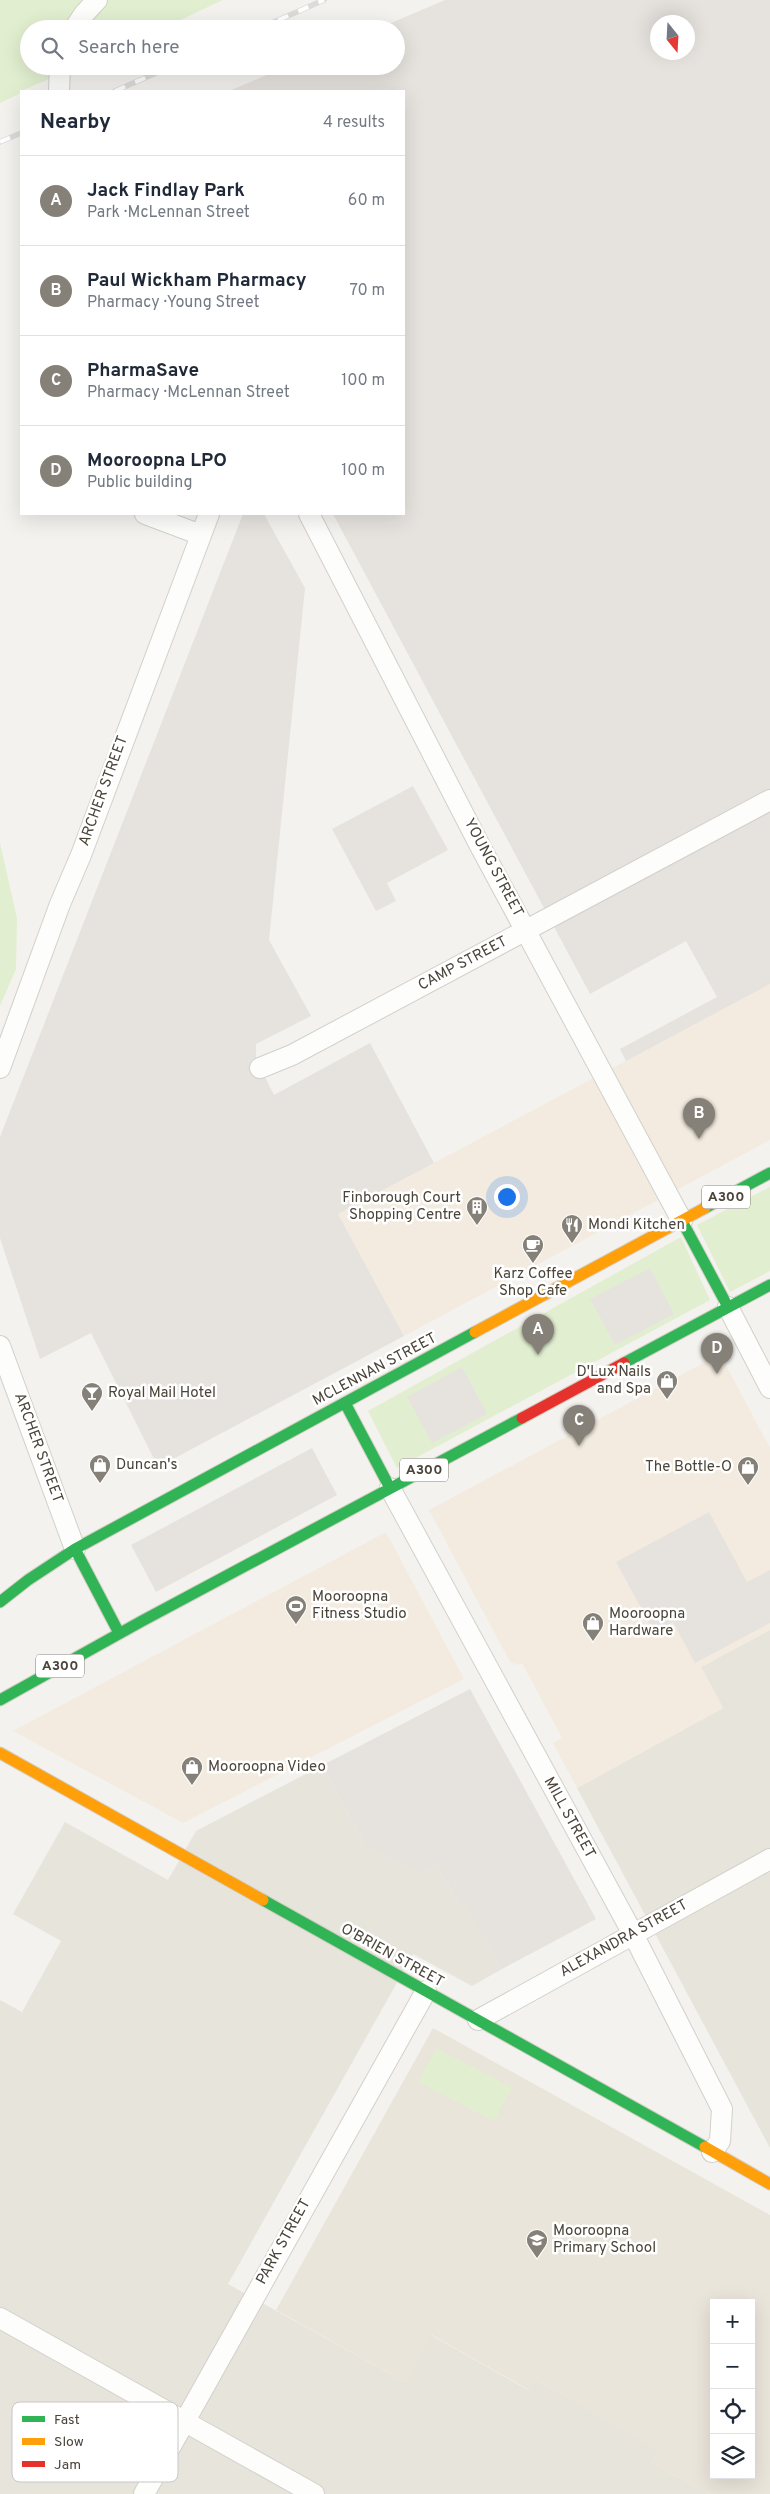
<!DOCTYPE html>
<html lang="en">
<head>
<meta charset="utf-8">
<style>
	:root { --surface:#fff; --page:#f6f6f7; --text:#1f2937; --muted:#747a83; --line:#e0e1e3; --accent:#868178 }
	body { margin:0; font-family:Overpass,sans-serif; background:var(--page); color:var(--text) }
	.controls { position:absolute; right:15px; bottom:15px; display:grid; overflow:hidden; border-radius:0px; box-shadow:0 5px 20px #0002 }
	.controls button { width:45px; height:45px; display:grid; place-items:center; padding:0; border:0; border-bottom:1px solid var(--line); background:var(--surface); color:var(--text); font:25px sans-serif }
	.compass { position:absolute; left:650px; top:15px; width:45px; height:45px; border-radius:50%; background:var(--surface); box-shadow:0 5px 20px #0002; rotate:162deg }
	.you { position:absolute; left:506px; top:1196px; width:18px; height:18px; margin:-12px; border:4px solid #fff; border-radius:50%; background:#1a73e8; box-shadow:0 0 0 8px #1a73e833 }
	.badge { display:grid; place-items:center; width:32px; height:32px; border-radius:50%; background:var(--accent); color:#fff; font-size:16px; font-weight:700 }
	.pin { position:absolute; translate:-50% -41px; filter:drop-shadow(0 1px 2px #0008) }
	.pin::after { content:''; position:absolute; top:26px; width:18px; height:15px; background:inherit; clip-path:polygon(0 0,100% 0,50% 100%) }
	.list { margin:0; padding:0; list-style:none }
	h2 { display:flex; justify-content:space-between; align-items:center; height:65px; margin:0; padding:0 20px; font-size:21px }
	h2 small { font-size:16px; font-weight:400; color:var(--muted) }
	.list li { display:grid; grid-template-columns:32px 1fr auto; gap:15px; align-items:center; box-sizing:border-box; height:90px; padding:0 20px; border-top:1px solid var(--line) }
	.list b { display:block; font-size:19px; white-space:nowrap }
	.list p { margin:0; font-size:16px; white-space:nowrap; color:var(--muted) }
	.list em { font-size:16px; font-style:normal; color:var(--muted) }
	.icon { flex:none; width:28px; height:28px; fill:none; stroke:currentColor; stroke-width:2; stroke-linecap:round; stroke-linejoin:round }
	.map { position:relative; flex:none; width:770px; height:2494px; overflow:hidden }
	.search { position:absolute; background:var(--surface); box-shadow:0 5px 20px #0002; left:20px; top:20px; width:385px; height:55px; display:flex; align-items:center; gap:12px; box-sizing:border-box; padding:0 18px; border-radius:28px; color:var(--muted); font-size:19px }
	.panel { position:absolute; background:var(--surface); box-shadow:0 5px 20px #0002; left:20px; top:90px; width:385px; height:425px; border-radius:0px }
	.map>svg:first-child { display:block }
	.residential { fill:#e7e4dc }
	.commercial { fill:#f3ebdf }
	.industrial { fill:#e6e2de; fill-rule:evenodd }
	.education { fill:#eae5da; fill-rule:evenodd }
	.green { fill:#e1eecf }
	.parking { fill:#e6e3df }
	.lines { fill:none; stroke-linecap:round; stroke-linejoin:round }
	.street-casing { stroke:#d2d0cb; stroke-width:22 }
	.fast-casing { stroke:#d3cfc5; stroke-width:13 }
	.slow-casing { stroke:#d3cfc5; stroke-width:13 }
	.jam-casing { stroke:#d3cfc5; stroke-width:13 }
	.street { stroke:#fdfdfc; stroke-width:20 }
	.fast { stroke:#30b455; stroke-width:11 }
	.slow { stroke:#ff9f0a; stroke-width:11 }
	.jam { stroke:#e5322d; stroke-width:11 }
	.rail-casing { stroke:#dbdbda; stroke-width:5.5 }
	.rail { stroke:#fff; stroke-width:4; stroke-dasharray:11; stroke-linecap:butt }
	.labels { text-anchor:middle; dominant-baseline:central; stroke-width:5; stroke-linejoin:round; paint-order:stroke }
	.shield { fill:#fff; stroke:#817c74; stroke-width:1 }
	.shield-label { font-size:14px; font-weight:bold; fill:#4b4439 }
	.street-label { font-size:15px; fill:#4b4439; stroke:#fff }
	.poi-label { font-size:15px; fill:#4b4439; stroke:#fff; text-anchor:start }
	.key { fill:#fff; stroke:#c9c7c4; stroke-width:1 }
	.key-label { font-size:14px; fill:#4b4439 }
</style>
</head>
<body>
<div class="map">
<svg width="770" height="2494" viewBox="0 0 770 2494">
	<rect width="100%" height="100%" fill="#f4f2ee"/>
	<path class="residential" d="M 770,1630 L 770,2148 L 577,1788 L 723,1708 L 701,1667 Z
		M 323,1765 L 364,1843 L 437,1864 L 460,1907 L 465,1902 L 502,1969 L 472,1986 L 413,1954 L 228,2284 L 405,2382 L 431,2335 L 528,2390 L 536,2379 L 659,2450 L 652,2463 L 709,2494 L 0,2494 L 0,2000 L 22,2012 L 61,1941 L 13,1914 L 65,1822 L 168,1880 L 196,1831 Z"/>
	<path class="commercial" d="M 770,984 L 770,1140 L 404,1336 L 338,1214 Z
		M 720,1354 L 770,1448 L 770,1630 L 701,1667 L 723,1708 L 577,1788 L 553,1743 L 562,1738 L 522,1663 L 518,1665 L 510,1662 L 429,1510 Z
		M 386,1532 L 464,1679 L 183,1823 L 13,1731 Z"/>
	<path class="industrial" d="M 445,0 L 770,0 L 770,984 L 626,1061 L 620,1049 L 717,997 L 686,941 L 590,994 L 333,514 L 404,514 L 404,91 L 229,91 L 288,66 L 396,66 L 396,29 L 377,29 ZM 658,22 L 688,22 L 688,52 L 658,52 Z
		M 243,514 L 264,514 L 305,588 L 269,940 L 311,1016 L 256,1044 L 256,1059 L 274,1095 L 370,1043 L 434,1163 L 338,1214 L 404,1336 L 158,1467 L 91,1333 L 40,1359 L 0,1238 L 0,1137 Z
		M 470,1689 L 596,1919 L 502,1969 L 465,1903 L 460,1907 L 437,1864 L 418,1873 L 364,1843 L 323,1765 Z"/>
	<path class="education" d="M 433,2028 L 770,2215 L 770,2494 L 709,2494 L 652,2463 L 658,2450 L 536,2379 L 529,2390 L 432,2335 L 405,2382 L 276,2310 ZM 714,2303 L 751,2303 L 751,2475 L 714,2475 Z"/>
	<path class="green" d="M 0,0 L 223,0 L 161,29 L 29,29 L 29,66 L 80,66 L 21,91 L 21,93 L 0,103 Z
		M 0,843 L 17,918 L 16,969 L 0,1006 Z
		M 770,1187 L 770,1271 L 730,1292 L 697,1225 Z
		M 681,1237 L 710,1300 L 397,1468 L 368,1411 Z
		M 436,2048 L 512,2087 L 494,2121 L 418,2082 Z"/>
	<path class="parking" d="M 413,786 L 448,850 L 387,883 L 396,901 L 376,911 L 332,829 Z
		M 770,835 L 770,963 L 718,991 L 687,931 L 589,982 L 568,943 Z
		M 650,1268 L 674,1314 L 615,1345 L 590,1299 Z
		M 462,1367 L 487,1414 L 432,1443 L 407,1397 Z
		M 312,1448 L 337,1495 L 156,1592 L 131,1545 Z
		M 709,1512 L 747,1582 L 770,1570 L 770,1623 L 695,1663 L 673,1622 L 654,1632 L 616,1562 Z"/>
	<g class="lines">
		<g class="street-casing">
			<path id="street" d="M 74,29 L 84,14 L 97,0
				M 59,91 L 60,66
				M 145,514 L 201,535
				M 309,514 L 480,846 L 682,1221
				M 0,1068 L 60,904 L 81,855 L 209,514
				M 260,1068 L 292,1055 L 770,800
				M 728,1307 L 770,1388
				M 0,1346 L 75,1549
				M 390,1488 L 633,1934 L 722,2109 L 720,2141 L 712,2152
				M 478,2020 L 770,1859
				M 0,2318 L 314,2494
				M 144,2494 L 426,1991"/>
		</g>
		<g class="fast-casing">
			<path id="fast" d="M 705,1208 L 770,1173
				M 682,1221 L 728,1307
				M 624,1363 L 770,1285
				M 345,1403 L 390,1488
				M 75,1549 L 119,1633
				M 0,1602 L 28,1580 L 75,1549 L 475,1332
				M 0,1700 L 142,1621 L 522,1418
				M 263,1900 L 705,2147"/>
		</g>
		<g class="slow-casing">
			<path id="slow" d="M 475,1332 L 705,1208
				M 0,1753 L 263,1900
				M 705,2147 L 770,2184"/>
		</g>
		<g class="jam-casing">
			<path id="jam" d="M 522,1418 L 624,1363"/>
		</g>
		<use href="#street" class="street"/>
		<use href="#fast" class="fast"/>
		<use href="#slow" class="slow"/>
		<use href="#jam" class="jam"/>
		<g class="rail-casing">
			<path id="rail" d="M 258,29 L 324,0
				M 115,91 L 172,66
				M 0,142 L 21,133"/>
		</g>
		<use href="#rail" class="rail"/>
	</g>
	<defs>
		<g id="building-pin" transform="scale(1.125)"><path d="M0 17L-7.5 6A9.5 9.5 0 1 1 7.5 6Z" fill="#868178" stroke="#fff"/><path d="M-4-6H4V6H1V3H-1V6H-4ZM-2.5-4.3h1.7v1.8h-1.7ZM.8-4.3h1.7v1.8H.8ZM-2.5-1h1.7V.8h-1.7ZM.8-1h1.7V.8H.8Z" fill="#fff"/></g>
		<g id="restaurant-pin" transform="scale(1.125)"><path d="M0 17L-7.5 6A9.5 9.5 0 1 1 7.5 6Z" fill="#868178" stroke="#fff"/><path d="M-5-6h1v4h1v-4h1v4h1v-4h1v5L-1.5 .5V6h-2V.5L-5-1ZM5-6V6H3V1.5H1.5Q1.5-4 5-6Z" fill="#fff"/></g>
		<g id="cafe-pin" transform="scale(1.125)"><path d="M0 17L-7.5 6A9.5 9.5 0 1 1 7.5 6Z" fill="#868178" stroke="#fff"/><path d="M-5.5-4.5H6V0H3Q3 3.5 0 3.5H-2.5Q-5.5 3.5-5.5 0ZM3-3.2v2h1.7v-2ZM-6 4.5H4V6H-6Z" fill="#fff"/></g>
		<g id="shop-pin" transform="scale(1.125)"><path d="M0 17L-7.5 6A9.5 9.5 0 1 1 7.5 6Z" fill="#868178" stroke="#fff"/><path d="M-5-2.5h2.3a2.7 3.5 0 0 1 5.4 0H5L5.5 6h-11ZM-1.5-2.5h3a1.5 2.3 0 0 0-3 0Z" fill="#fff"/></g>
		<g id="bar-pin" transform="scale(1.125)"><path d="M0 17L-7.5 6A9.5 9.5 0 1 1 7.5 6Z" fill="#868178" stroke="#fff"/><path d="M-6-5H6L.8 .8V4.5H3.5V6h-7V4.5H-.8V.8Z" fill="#fff"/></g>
		<g id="stadium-pin" transform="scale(1.125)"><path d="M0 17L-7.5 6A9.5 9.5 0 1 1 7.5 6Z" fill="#868178" stroke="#fff"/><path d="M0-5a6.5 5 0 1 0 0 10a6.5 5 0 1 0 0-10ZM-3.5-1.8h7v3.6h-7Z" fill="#fff"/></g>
		<g id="school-pin" transform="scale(1.125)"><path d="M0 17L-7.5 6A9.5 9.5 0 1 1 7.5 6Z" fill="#868178" stroke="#fff"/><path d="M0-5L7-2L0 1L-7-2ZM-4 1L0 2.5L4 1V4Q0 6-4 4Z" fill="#fff"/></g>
	</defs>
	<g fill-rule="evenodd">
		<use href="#building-pin" x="477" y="1207"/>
		<use href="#restaurant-pin" x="572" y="1225"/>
		<use href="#cafe-pin" x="533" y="1245"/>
		<use href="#shop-pin" x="667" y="1381"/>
		<use href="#bar-pin" x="92" y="1393"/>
		<use href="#shop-pin" x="100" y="1465"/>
		<use href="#shop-pin" x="748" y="1467"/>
		<use href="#stadium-pin" x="296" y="1606"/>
		<use href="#shop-pin" x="593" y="1623"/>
		<use href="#shop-pin" x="192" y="1767"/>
		<use href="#school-pin" x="537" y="2240"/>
	</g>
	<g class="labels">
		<g class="shield">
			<rect x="702" y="1185.5" width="48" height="23" rx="4"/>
			<rect x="400" y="1458.5" width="48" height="23" rx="4"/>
			<rect x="36" y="1654.5" width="48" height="23" rx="4"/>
		</g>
		<g class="shield-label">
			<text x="726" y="1197">A300</text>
			<text x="424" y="1470">A300</text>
			<text x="60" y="1666">A300</text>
		</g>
		<g class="street-label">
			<text transform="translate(104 791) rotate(-70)">ARCHER STREET</text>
			<text transform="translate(493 868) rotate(62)">YOUNG STREET</text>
			<text transform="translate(463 964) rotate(-28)">CAMP STREET</text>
			<text transform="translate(375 1370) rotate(-28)">MCLENNAN STREET</text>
			<text transform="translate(38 1448) rotate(70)">ARCHER STREET</text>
			<text transform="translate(569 1818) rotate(61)">MILL STREET</text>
			<text transform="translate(624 1939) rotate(-29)">ALEXANDRA STREET</text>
			<text transform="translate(392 1956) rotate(29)">O'BRIEN STREET</text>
			<text transform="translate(284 2242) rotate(-61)">PARK STREET</text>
		</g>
		<g class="poi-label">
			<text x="461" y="1198" text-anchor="end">Finborough Court<tspan x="461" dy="17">Shopping Centre</tspan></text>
			<text x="588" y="1225">Mondi Kitchen</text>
			<text x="533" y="1274" text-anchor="middle">Karz Coffee<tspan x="533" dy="17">Shop Cafe</tspan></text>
			<text x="651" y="1372" text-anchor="end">D'Lux Nails<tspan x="651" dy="17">and Spa</tspan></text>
			<text x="108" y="1393">Royal Mail Hotel</text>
			<text x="116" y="1465">Duncan's</text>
			<text x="732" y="1467" text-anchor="end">The Bottle-O</text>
			<text x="312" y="1597">Mooroopna<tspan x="312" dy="17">Fitness Studio</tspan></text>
			<text x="609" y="1614">Mooroopna<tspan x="609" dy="17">Hardware</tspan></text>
			<text x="208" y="1767">Mooroopna Video</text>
			<text x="553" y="2231">Mooroopna<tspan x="553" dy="17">Primary School</tspan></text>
		</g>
	</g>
	<rect x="12" y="2402" width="166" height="80" rx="8" class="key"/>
	<rect x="22" y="2416" width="23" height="6" fill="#30b455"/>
	<rect x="22" y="2438" width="23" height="7" fill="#ff9f0a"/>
	<rect x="22" y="2461" width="23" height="6" fill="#e5322d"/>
	<g class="key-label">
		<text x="54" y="2424">Fast</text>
		<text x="54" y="2446">Slow</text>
		<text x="54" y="2469">Jam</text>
	</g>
</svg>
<div class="controls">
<button>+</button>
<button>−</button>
<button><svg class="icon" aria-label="locate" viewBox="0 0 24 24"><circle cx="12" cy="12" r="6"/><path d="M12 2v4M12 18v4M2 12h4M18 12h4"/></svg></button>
<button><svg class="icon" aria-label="layers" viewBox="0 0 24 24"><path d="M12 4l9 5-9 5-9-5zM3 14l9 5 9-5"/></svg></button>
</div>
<svg class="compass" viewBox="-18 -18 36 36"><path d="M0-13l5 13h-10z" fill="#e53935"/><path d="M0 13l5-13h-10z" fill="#747a83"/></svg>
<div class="you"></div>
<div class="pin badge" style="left:538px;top:1355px">A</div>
<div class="pin badge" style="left:699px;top:1139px">B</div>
<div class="pin badge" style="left:579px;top:1446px">C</div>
<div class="pin badge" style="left:717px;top:1374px">D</div>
<div class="search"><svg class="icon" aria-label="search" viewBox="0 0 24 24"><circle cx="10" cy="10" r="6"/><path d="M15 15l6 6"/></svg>Search here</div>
<section class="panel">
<h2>Nearby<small>4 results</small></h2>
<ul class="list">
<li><span class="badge">A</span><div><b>Jack Findlay Park</b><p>Park · McLennan Street</p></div><em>60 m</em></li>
<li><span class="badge">B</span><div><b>Paul Wickham Pharmacy</b><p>Pharmacy · Young Street</p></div><em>70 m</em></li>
<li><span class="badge">C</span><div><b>PharmaSave</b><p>Pharmacy · McLennan Street</p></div><em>100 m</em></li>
<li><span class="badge">D</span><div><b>Mooroopna LPO</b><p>Public building</p></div><em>100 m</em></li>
</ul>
</section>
</div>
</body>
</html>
